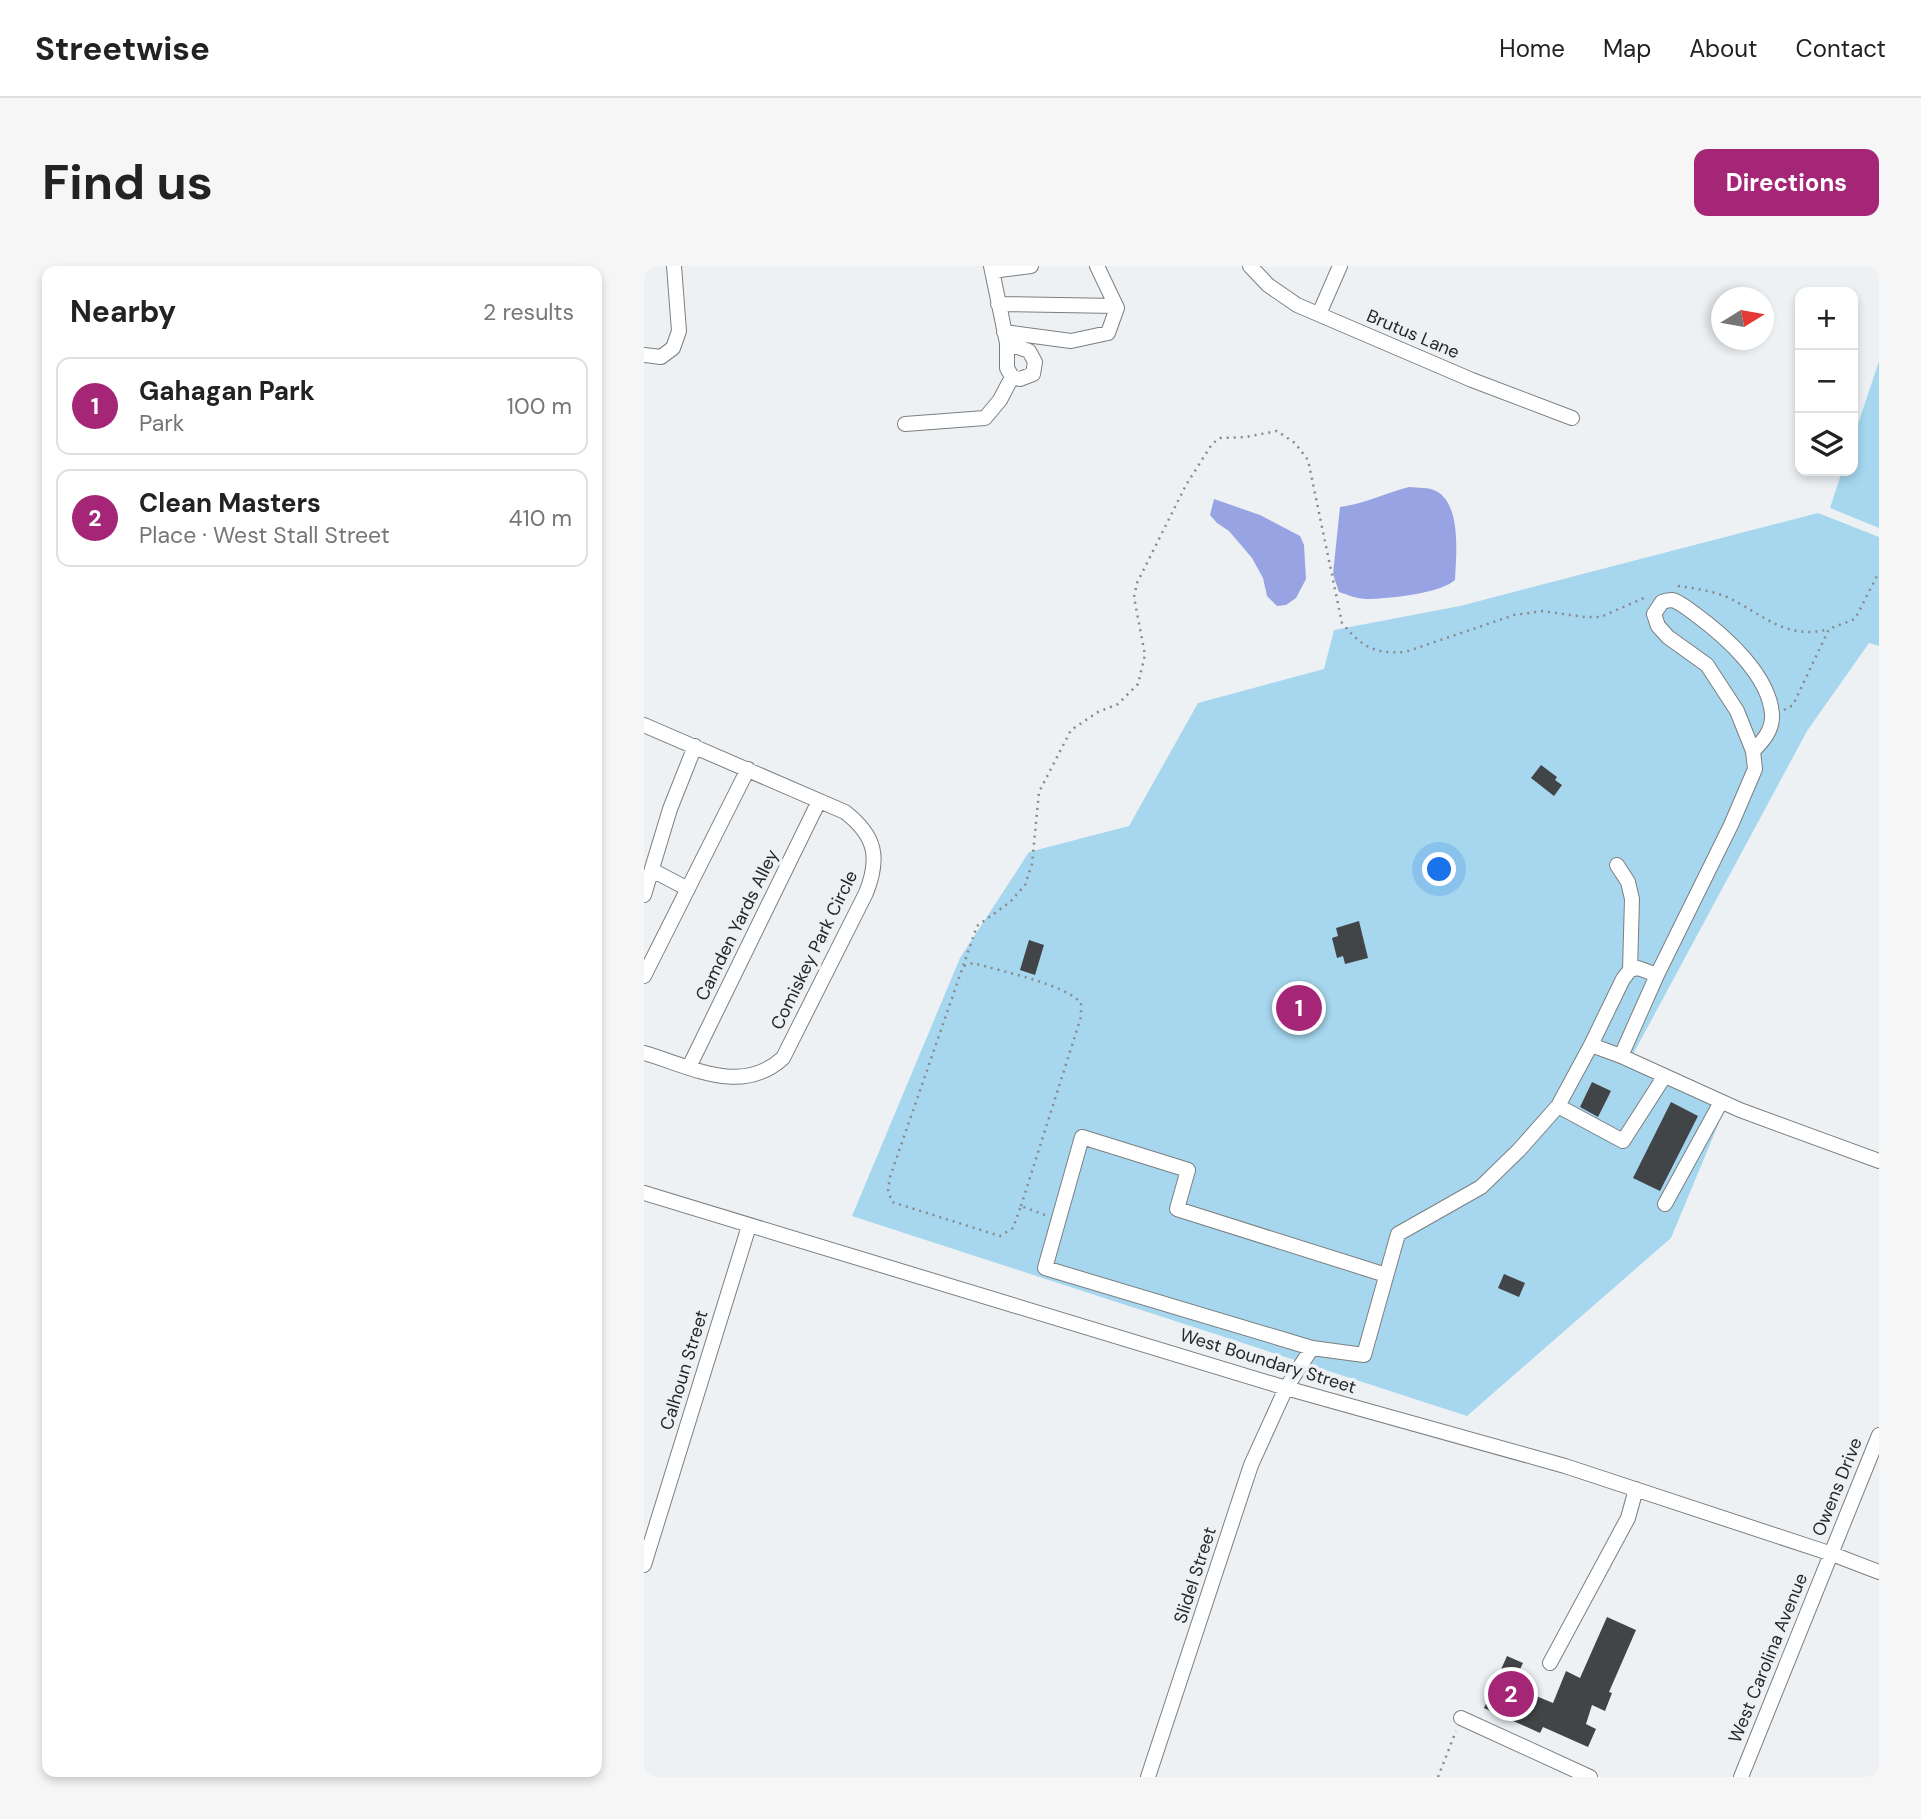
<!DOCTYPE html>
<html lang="en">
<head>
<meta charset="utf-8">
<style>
	:root { --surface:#fff; --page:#f6f6f6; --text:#222; --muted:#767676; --line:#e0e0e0; --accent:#a52677 }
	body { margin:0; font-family:"DM Sans",sans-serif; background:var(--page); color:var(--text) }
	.controls { position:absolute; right:21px; top:21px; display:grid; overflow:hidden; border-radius:14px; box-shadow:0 4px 10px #0003 }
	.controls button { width:63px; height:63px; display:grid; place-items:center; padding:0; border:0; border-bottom:2px solid var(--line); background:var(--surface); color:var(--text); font:35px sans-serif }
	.compass { position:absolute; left:1067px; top:21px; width:63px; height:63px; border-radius:50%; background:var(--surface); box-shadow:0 4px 10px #0003; rotate:79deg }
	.you { position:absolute; left:796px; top:604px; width:24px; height:24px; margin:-18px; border:5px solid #fff; border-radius:50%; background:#1a73e8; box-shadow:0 0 0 10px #1a73e833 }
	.badge { display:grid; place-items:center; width:46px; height:46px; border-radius:50%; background:var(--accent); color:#fff; font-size:23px; font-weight:700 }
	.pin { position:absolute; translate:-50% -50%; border:4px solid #fff; box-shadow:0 2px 7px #0006 }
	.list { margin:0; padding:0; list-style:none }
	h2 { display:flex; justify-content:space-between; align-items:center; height:91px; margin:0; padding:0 28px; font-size:30px }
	h2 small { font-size:23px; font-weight:400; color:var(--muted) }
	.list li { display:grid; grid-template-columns:46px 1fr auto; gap:21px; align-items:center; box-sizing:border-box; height:98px; margin:0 14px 14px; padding:0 14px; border:2px solid var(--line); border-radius:14px }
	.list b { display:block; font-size:26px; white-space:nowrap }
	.list p { margin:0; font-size:23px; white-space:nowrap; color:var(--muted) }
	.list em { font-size:23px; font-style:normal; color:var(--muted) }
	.icon { flex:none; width:38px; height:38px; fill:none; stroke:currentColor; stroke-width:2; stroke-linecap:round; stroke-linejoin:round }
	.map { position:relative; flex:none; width:1235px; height:1511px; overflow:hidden; border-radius:14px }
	header { display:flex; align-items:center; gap:42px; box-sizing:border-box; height:98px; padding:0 35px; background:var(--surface); border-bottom:2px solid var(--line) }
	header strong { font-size:33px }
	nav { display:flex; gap:38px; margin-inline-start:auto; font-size:24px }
	.intro { display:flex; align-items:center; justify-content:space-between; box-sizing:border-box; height:168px; padding:0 42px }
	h1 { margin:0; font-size:49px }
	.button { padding:18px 32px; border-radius:14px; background:var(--accent); color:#fff; font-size:24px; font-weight:700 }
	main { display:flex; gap:42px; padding:0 42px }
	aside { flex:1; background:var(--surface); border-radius:14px; box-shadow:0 4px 10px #0003 }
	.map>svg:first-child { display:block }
	.green { fill:#a6d7ee }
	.water { fill:#97a3e3 }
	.building { fill:#424548 }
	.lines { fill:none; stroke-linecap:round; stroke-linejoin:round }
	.minor-casing { stroke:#7b7f81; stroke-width:16 }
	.path { stroke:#888a8c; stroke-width:2.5; stroke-dasharray:2 5; stroke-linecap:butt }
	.minor { stroke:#fff; stroke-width:14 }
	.labels { text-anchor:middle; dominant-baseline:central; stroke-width:7; stroke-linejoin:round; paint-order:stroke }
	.street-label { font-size:18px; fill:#262728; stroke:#edf1f4 }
</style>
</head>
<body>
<header>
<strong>Streetwise</strong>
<nav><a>Home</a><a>Map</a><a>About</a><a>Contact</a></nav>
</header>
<div class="intro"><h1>Find us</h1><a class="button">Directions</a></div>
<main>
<aside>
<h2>Nearby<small>2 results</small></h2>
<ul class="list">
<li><span class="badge">1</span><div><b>Gahagan Park</b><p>Park</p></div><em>100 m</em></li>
<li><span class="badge">2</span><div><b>Clean Masters</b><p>Place · West Stall Street</p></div><em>410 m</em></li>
</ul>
</aside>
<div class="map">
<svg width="1235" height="1511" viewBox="0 0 1235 1511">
	<rect width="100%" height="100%" fill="#edf1f4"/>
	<path class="green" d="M 1235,95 L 1235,262 L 1186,242 L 1198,205 L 1209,205 L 1209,173 Z
		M 1174,247 L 1235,271 L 1235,380 L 1225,377 L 1163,465 L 987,792 L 1084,835 L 1027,972 L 823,1150 L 208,950 L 316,692 L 385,586 L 485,560 L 554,437 L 680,403 L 690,364 L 816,340 Z"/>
	<path class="water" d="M 765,221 C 773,222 785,221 792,225 C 818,238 812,291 811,314 C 798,327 743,333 723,333 C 713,333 704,329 695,326 L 689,308 L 696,241 C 720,238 741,227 765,221 Z
		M 570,233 L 616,249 L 656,270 L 660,279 L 662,313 L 652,332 L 642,339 L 633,340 L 623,330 L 619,312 L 608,292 L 585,265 L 573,257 L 566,249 Z"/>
	<path class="building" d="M 897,499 L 913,511 L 911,514 L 918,519 L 910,530 L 887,512 Z
		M 715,655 L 724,692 L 701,698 L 699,690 L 693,692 L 688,672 L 694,670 L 692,662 Z
		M 385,674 L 400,679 L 391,709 L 376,704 Z
		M 948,816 L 967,825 L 954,851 L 936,841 Z
		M 1027,836 L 1054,850 L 1016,925 L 989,912 Z
		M 860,1008 L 881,1017 L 875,1031 L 854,1022 Z
		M 963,1351 L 992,1364 L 965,1426 L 968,1427 L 961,1445 L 948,1439 L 942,1458 L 952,1463 L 944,1481 L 899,1461 L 896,1467 L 840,1442 L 863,1390 L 879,1397 L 868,1420 L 909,1437 L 922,1405 L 936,1412 Z"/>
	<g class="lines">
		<g class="minor-casing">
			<path id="minor" d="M 347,0 L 363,77 L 363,102 L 368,111 L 376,113 L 389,108 L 391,96 L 385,85 L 363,77
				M 606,0 L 624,19 L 653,39 L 828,114 L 928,152
				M 348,5 L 387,0
				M 354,38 L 472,40
				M 675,48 L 696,0
				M 360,66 L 427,75 L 464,67 L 473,42 L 453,0
				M 0,89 L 17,91 L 29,82 L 35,65 L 30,0
				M 261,158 L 341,152 L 356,134 L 368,111
				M 0,459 L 201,546 C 232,570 236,592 222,627 L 139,792 C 97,830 48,801 0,787
				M 8,604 L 44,623
				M 0,629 L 26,543 L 51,480
				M 986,704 L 994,702 L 1013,709
				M 0,710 L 104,503
				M 947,779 L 979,713 L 986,704 L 988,633 L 984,616 L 973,599
				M 977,790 L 1096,844 L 1235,895
				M 45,801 L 175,535
				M 914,840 L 979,875 L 1020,811
				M 0,927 L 642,1122 L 921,1200 L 1188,1288 L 1235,1306
				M 1021,938 L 1077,836
				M 668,1082 L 401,1002 L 438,871 L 544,904 L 533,943 L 742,1009
				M 0,1299 L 105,960
				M 906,1397 L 984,1252 L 992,1223
				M 817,1452 L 946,1511
				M 504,1511 L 607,1199 L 642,1122 L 668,1082 L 720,1089 L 754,968 L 837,921 L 875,884 L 914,840 L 947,779 L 977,790 L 1013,709 L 1087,559 L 1111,503 L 1109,485 L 1093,445 L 1063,399 L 1024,371 L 1014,360 L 1010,348 L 1018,336 C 1021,335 1025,334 1028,334 C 1035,335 1045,344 1051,348 C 1081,370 1125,409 1128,448 C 1129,464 1119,475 1109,485
				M 1097,1511 L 1235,1169"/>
		</g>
		<path class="path" d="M 1034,320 C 1050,322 1068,325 1083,331 C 1119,348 1142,375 1185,363
			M 1140,444 L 1149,439 L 1185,363 L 1211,353 L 1235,306
			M 320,700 L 329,697 C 356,705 421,718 437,737 L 437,751 L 377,940
			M 401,949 L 377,940 L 369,962 L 356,970 L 248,936 L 244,924 L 246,911 L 333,660 L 366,636 L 381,619 L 388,598 L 395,526 L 427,464 L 454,446 L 474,438 L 494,418 L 501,389 L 490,331 L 493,317 L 542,219 L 568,178 L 576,172 L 602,171 L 633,165 L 651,177 L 664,194 L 698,357 C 718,381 730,388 761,386 L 870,349 L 899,345 L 941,351 L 957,351 L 1004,330
			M 794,1511 L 812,1465"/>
		<use href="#minor" class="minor"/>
	</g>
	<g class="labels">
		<g class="street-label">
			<text transform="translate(769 68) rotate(23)">Brutus Lane</text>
			<text transform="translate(93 659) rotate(-64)">Camden Yards Alley</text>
			<text transform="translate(170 684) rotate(-64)">Comiskey Park Circle</text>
			<text transform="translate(624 1095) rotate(17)">West Boundary Street</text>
			<text transform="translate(40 1104) rotate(-73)">Calhoun Street</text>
			<text transform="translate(1193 1221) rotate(-68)">Owens Drive</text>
			<text transform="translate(551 1309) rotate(-72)">Slidel Street</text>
			<text transform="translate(1124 1392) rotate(-68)">West Carolina Avenue</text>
		</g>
	</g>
</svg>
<div class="controls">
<button>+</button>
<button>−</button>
<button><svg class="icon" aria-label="layers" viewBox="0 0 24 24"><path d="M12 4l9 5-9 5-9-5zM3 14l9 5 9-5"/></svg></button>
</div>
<svg class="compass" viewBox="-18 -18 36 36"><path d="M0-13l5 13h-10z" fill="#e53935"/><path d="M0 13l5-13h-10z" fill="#767676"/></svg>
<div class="you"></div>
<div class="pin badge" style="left:655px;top:742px">1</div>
<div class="pin badge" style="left:867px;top:1428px">2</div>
</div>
</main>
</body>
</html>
